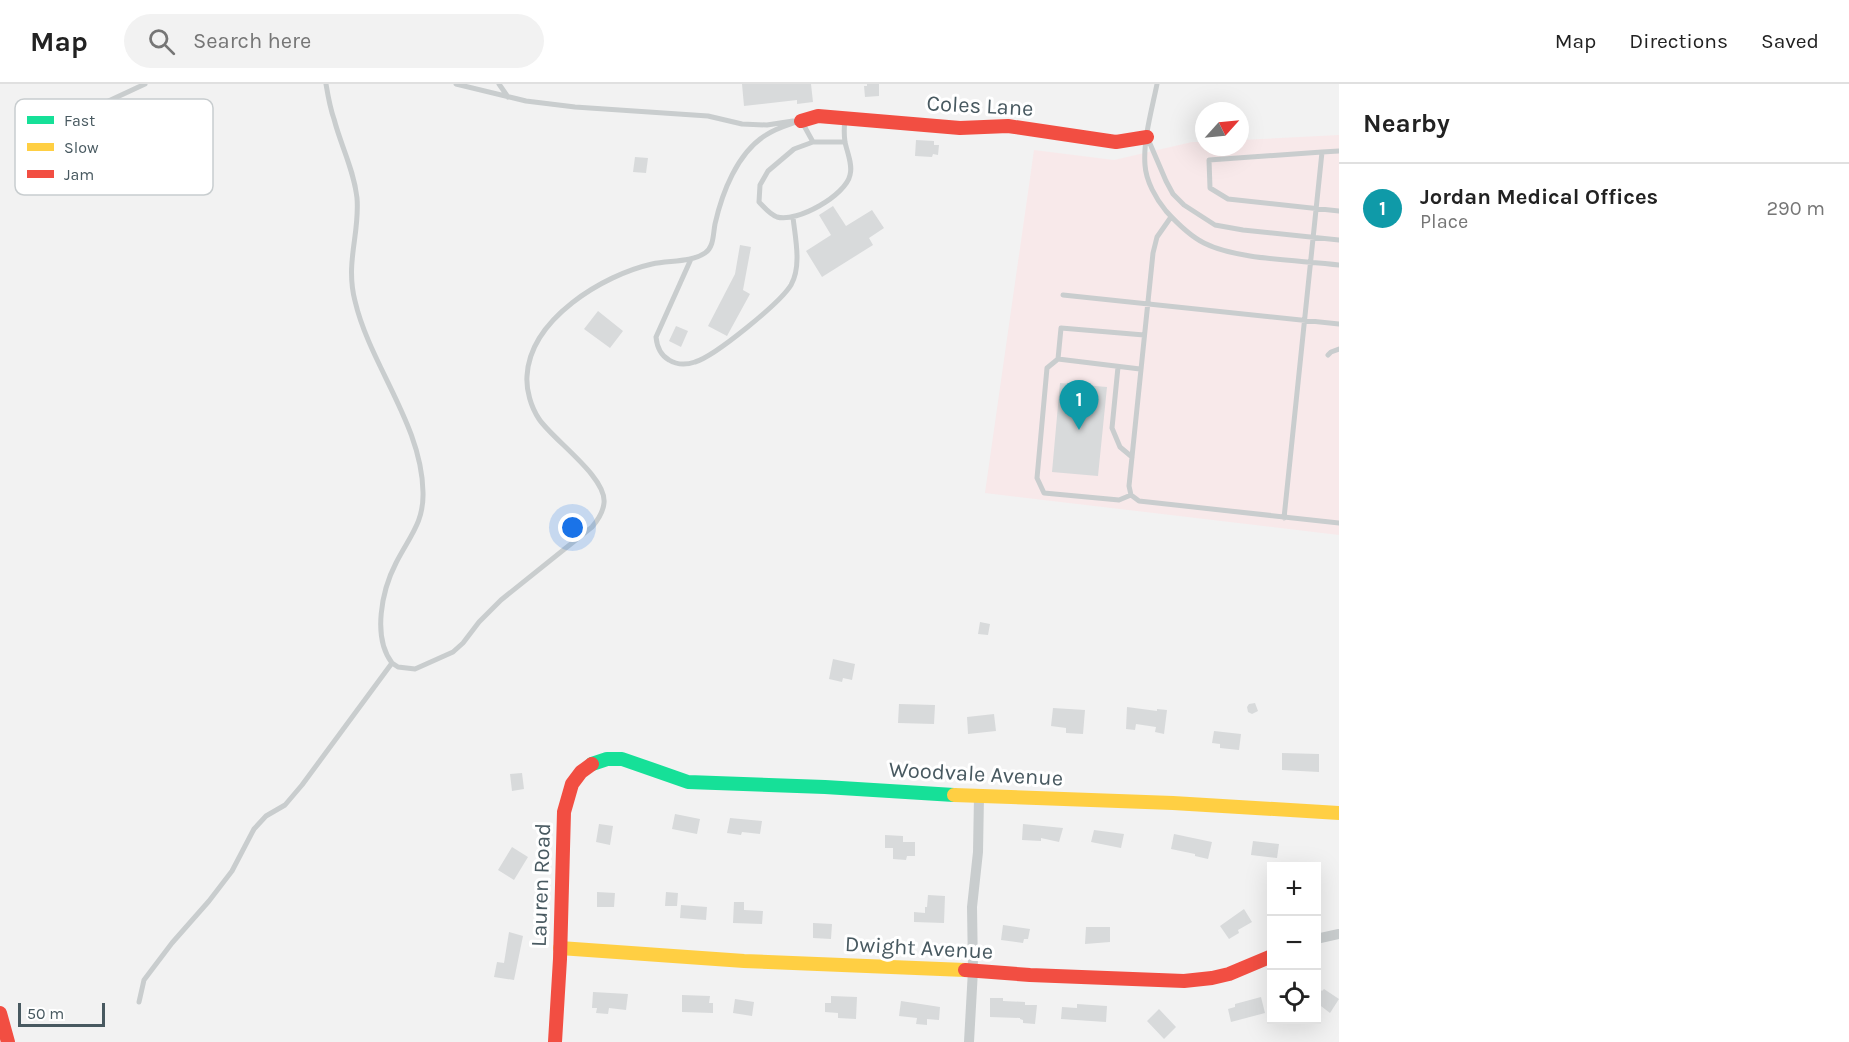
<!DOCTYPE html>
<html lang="en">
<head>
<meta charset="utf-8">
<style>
	:root { --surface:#fff; --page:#f2f2f2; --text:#222; --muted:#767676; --line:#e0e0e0; --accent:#db2777 }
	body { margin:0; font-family:Karla,sans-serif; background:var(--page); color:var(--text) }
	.controls { position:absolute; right:18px; bottom:18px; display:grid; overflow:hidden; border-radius:0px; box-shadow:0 6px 24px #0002 }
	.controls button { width:54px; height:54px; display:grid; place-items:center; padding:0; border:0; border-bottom:2px solid var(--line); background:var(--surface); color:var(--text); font:30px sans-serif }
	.compass { position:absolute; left:1195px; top:18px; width:54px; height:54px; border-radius:50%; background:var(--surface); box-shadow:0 6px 24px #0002; rotate:63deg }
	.scale { position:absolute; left:18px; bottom:15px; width:87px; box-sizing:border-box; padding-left:6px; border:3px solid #485960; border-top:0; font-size:16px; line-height:21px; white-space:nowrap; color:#485960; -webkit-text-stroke:4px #fff; paint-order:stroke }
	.you { position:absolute; left:573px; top:444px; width:21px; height:21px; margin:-15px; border:4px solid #fff; border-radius:50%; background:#1a73e8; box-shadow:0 0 0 9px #1a73e833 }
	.badge { display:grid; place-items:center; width:39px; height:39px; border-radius:50%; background:var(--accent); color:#fff; font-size:20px; font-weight:700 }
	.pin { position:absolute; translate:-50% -50px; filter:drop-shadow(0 2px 3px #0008) }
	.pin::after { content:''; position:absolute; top:32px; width:21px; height:18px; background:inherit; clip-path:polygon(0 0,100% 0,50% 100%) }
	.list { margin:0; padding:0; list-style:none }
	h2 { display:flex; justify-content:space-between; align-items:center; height:78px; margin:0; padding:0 24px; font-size:26px }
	h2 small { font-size:20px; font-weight:400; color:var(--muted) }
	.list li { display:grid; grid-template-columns:39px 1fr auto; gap:18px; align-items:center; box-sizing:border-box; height:90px; padding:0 24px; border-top:2px solid var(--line) }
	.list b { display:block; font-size:22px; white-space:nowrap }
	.list p { margin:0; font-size:20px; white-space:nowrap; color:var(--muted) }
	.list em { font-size:20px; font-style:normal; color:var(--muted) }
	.icon { flex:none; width:33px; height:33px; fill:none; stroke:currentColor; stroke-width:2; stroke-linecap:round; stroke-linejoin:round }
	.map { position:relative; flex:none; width:1339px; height:958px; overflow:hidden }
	header { display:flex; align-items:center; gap:36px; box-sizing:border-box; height:84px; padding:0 30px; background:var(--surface); border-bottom:2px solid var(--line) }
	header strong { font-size:28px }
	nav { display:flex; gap:33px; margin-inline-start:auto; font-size:21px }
	.search { width:420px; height:54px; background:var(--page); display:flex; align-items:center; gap:15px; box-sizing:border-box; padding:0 21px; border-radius:33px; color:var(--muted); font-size:22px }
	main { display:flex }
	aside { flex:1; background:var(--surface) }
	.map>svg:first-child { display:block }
	.medical { fill:#f8e9ea }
	.building { fill:#d8dadb }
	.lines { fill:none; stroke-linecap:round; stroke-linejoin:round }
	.lane { stroke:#c9cdce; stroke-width:5 }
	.street { stroke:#c9cdce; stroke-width:10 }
	.fast { stroke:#16e098; stroke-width:14 }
	.slow { stroke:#ffcf43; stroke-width:14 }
	.jam { stroke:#f24e42; stroke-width:14 }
	.labels { text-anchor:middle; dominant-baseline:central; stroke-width:6; stroke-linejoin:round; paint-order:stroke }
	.street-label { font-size:22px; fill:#485960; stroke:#fff }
	.key { fill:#fff; stroke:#c8cdcf; stroke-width:1.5 }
	.key-label { font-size:16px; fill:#485960 }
</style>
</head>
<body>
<header>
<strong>Map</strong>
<div class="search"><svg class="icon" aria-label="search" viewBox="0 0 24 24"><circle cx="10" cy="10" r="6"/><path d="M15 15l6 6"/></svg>Search here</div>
<nav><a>Map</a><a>Directions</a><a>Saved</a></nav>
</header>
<main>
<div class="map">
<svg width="1339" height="958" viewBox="0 0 1339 958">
	<rect width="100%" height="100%" fill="#f2f2f2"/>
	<path class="medical" d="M 1339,51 L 1339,451 L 985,409 L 1034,66 L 1114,76 L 1192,58 L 1204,58 L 1204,63 L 1240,63 L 1240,56 Z"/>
	<path class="building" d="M 742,0 L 811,0 L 813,18 L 797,20 L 797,16 L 744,22 Z
		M 867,0 L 879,0 L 879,12 L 865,13 L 864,2 L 867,2 Z
		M 916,56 L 934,57 L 934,61 L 939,61 L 938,71 L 933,70 L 932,73 L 915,72 Z
		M 635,73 L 648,74 L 646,89 L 633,88 Z
		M 833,122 L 846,142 L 872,126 L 884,144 L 869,154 L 873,161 L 822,193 L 806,167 L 831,151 L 819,131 Z
		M 740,161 L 751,163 L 743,206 L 750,210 L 727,252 L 708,242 L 735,190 Z
		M 598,227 L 623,247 L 610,264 L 584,245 Z
		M 676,242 L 688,247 L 681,263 L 669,257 Z
		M 1060,299 L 1107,303 L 1098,392 L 1052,388 Z
		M 980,538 L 990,540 L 988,551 L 978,550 Z
		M 833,575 L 855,580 L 852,596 L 843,594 L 842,598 L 829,595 Z
		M 1255,619 L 1258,627 L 1252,630 L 1248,628 L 1247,623 L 1249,620 Z
		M 899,620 L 935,621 L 934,640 L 898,639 Z
		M 1127,623 L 1157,627 L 1157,625 L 1167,626 L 1164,650 L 1155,648 L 1156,643 L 1136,640 L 1135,646 L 1126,645 Z
		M 1053,624 L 1085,626 L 1083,650 L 1066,649 L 1066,644 L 1051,642 Z
		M 994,630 L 996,647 L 968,650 L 967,633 Z
		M 1214,647 L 1241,650 L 1239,666 L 1220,664 L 1220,660 L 1212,659 Z
		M 1282,669 L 1319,670 L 1319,688 L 1282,686 Z
		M 522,689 L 524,705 L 512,707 L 510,690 Z
		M 675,730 L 700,735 L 697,750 L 672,745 Z
		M 730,734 L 762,737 L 760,750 L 742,748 L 741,751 L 727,749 Z
		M 599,740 L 613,742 L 610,761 L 596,758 Z
		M 1023,740 L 1063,744 L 1059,758 L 1041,754 L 1041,757 L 1022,756 Z
		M 1094,746 L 1124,750 L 1121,764 L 1091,758 Z
		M 1174,750 L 1212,758 L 1208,775 L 1195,772 L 1195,770 L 1171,765 Z
		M 885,751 L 903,752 L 903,758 L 915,758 L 915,772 L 907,772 L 906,776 L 893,775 L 893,764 L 885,764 Z
		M 1253,757 L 1279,760 L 1277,774 L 1251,771 Z
		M 512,763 L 528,773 L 514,796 L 498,786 Z
		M 597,808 L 615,809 L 614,823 L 597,823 Z
		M 666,808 L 678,809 L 677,822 L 665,822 Z
		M 928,811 L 945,812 L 944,839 L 914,838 L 914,828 L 925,829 L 925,823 L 927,823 Z
		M 734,818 L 744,818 L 744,826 L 763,827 L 762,840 L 733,839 Z
		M 681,821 L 707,823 L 706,836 L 680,834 Z
		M 1244,825 L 1252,838 L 1238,846 L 1239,849 L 1229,855 L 1220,842 Z
		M 813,839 L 832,840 L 831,855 L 813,854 Z
		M 1003,841 L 1030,845 L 1028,855 L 1024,855 L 1023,859 L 1001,856 Z
		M 1086,843 L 1110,843 L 1110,858 L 1085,860 Z
		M 509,848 L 523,852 L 514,896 L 494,893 L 497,878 L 504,879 Z
		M 1317,903 L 1322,907 L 1324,905 L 1339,915 L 1330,929 L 1317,919 Z
		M 593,908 L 628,910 L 626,926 L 609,924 L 608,930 L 596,929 L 597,924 L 592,924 Z
		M 682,911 L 710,912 L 709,919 L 713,919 L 713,929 L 682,928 Z
		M 831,912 L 857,913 L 856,935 L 838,934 L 838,929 L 825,928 L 825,919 L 831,919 Z
		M 1261,913 L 1265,929 L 1231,938 L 1228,925 L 1235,923 L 1235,920 Z
		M 990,914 L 1003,914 L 1003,917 L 1025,918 L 1025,921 L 1037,921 L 1035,940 L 1023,939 L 1023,936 L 1020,935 L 1020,934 L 990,933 Z
		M 735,915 L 754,918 L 752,932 L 733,929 Z
		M 901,917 L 940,923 L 939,936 L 927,935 L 927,941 L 916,940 L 917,934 L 899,932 Z
		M 1077,920 L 1107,922 L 1106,938 L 1061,935 L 1062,923 L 1077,924 Z
		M 1159,925 L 1176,943 L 1164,955 L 1147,937 Z"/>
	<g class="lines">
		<path class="lane" d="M 456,0 L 526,17 L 575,23 L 708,32 L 742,40 L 767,41 L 793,37
			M 499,0 L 508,13
			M 1157,0 C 1152,25 1143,56 1145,81 C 1146,97 1156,115 1166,127 C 1176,138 1190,152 1204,159 C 1237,176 1301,176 1339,181
			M 87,27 L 145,0
			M 845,35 C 844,43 844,51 845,58 C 847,68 853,81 850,91 C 846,111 797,139 777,133 C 769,130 765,124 759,118 L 760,101 L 768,87 L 794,65 L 813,58 L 845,58
			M 802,38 L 813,58
			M 1148,55 L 1166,97 L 1173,110 L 1184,121 L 1215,141 L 1243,146 L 1339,156
			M 1322,68 L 1209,76 L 1210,104 L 1228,115 L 1339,127
			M 1171,133 L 1157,153 L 1153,169 L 1129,402 L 1131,411 L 1139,417 L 1339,439
			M 691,175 L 656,253 C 657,263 660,271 669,276 C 677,281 686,281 695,278 C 715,272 780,219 791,201 C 802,182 795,153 793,133
			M 1063,211 L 1339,240
			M 1328,271 L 1331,268 L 1339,265
			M 1058,275 L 1047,284 L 1037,394 L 1044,409 L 1119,416 L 1131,411
			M 1118,283 L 1112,344 L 1120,363 L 1132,373
			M 1140,285 L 1058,275 L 1061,244 L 1144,251
			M 1284,434 L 1322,68 L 1339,67
			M 392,579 L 398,583 L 415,585 L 453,568 L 463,559 L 479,538 L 501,516 L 592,443 C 598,436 603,429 604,419 C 607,393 553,356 539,335 C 531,323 526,306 527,292 C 530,235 603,191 652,180 C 669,176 690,179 705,169 C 714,163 713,150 715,140 C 722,109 737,69 766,51 C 776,44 788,41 799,37
			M 139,918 L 144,896 L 172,859 L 209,817 L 232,787 L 254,745 L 266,732 L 285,721 L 302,701 L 392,579 C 372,553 382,506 396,479 C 409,453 424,439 423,408 C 422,341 370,281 355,217 C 345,178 360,150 357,114 C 354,86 341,62 334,35 C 330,24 328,12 326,0"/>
		<path class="street" d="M 1316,855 L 1339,850
			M 969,958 L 973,886 L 972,823 L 978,768 L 979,712"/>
		<path class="fast" d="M 592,680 L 607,675 L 622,675 L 688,698 L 825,703 L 954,711"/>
		<path class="slow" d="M 954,711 L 1173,719 L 1339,729
			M 560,864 L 744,877 L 965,886"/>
		<path class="jam" d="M 801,37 L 818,32 L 960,44 L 1008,42 L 1116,58 L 1147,53
			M 965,886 L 1030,891 L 1184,897 L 1212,894 L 1229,890 L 1272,872
			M 0,929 L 8,958
			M 555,958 L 560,875 L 564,728 L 572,700 L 581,688 L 592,680"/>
	</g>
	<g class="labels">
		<g class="street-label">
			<text transform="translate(980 22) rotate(3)">Coles Lane</text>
			<text transform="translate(976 690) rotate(3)">Woodvale Avenue</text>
			<text transform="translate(541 801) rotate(-88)">Lauren Road</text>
			<text transform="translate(919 864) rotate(3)">Dwight Avenue</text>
		</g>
	</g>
	<rect x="15" y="15" width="198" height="96" rx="9" class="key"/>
	<rect x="27" y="32" width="27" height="8" fill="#16e098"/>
	<rect x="27" y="59" width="27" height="8" fill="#ffcf43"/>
	<rect x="27" y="86" width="27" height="8" fill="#f24e42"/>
	<g class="key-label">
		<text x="64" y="42">Fast</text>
		<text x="64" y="69">Slow</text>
		<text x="64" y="96">Jam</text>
	</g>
</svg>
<div class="controls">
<button>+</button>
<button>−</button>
<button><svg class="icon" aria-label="locate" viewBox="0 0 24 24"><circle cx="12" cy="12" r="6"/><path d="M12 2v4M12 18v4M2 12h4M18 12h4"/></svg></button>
</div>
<svg class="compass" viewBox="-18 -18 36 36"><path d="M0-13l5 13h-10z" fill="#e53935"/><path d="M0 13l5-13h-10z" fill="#767676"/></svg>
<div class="scale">50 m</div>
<div class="you"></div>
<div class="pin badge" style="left:1079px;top:346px;background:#0f9aa8">1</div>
</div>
<aside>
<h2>Nearby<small></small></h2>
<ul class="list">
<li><span class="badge" style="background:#0f9aa8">1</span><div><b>Jordan Medical Offices</b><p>Place</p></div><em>290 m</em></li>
</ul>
</aside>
</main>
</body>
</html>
